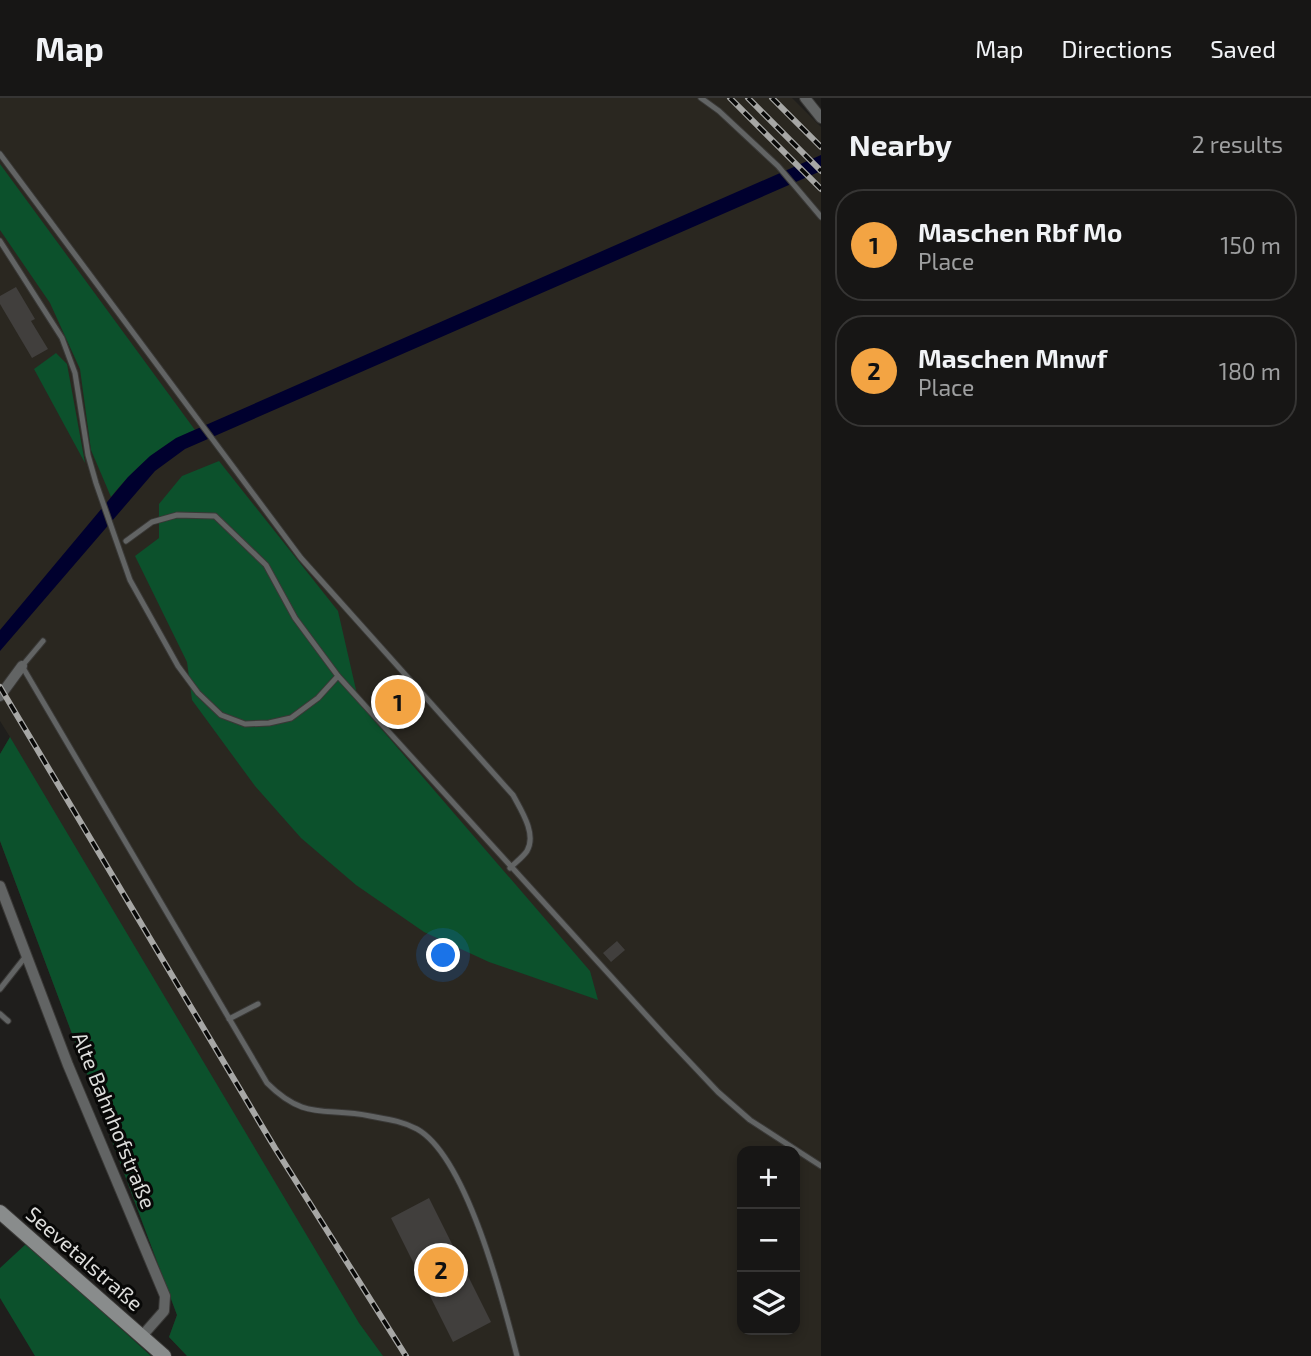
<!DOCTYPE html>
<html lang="en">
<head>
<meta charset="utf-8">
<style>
	:root { --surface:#171615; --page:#201f1e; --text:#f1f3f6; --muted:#9e9fa0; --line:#363534; --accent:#f3a443 }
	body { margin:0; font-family:"Exo 2",sans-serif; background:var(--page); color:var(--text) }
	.controls { position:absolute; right:21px; bottom:21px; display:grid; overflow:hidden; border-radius:14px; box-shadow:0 4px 10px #0003 }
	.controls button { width:63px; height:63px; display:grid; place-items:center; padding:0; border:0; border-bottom:2px solid var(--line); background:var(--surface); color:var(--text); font:35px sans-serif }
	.you { position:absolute; left:444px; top:858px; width:24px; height:24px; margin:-18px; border:5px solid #fff; border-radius:50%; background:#1a73e8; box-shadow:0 0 0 10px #1a73e833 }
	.badge { display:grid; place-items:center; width:46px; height:46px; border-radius:50%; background:var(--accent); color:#111; font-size:23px; font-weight:700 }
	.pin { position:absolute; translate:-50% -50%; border:4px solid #fff; box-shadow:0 2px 7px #0006 }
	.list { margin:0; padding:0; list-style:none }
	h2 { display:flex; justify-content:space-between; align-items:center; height:91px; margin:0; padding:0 28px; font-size:30px }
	h2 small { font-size:23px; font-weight:400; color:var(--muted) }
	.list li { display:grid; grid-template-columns:46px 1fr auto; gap:21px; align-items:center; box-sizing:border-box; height:112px; margin:0 14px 14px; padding:0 14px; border:2px solid var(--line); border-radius:28px }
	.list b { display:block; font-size:26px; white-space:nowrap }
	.list p { margin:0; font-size:23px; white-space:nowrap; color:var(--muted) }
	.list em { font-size:23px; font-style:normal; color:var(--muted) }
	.icon { flex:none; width:38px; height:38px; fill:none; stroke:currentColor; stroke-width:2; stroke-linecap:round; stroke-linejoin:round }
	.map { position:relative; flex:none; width:821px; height:1258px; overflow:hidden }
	header { display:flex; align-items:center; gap:42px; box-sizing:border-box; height:98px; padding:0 35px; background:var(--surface); border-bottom:2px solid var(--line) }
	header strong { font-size:33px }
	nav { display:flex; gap:38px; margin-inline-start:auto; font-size:24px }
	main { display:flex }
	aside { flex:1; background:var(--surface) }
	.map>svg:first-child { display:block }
	.built { fill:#2a2720; fill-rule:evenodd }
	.green { fill:#0c512c }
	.water { fill:#00002e }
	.building { fill:#413f3d }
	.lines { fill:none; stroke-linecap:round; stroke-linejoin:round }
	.lane-casing { stroke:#3a3937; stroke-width:7 }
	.street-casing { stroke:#3a3937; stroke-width:12 }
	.secondary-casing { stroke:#3a3937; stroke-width:16 }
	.lane { stroke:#626464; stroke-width:5 }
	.street { stroke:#626464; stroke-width:10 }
	.secondary { stroke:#898c8c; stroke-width:14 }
	.rail-casing { stroke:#a7a7a5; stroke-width:6 }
	.rail { stroke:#080807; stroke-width:3.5; stroke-dasharray:10; stroke-linecap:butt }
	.labels { text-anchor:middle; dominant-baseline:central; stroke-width:6; stroke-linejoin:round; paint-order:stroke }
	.street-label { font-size:21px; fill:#dddddb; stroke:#080807 }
</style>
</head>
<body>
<header>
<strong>Map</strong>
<nav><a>Map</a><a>Directions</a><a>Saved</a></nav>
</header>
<main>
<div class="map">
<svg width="821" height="1258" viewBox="0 0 821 1258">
	<rect width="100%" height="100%" fill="#1f1e1c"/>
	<path class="built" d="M 0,0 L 792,0 L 821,29 L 821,1258 L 187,1258 L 169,1239 L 177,1217 L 0,743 L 0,656 L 10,639 L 0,623 ZM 742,1053 L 795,1053 L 795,1232 L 742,1232 Z"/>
	<path class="green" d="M 0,66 L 195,332 C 160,346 135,370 111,399 L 91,352 L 80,271 L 50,205 L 0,132 Z
		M 56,255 L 67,266 L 85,365 L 34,271 Z
		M 219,363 L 338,513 L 359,605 L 590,873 L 598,902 L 489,864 L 424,834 L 356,787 L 301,740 L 255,688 L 192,602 L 187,564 L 135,458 L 159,440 L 159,406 L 182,378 Z
		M 10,639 L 359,1225 L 383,1258 L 187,1258 L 169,1239 L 177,1217 L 0,743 L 0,656 Z
		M 27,1145 L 151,1258 L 35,1258 L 0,1200 L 0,1170 Z"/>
	<path class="water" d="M 821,57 L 821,73 L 185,351 L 155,373 L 0,553 L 0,532 L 128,379 L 150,358 L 176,340 Z"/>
	<path class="building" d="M 16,189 L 35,221 L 31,223 L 48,251 L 32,260 L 0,206 L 0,198 Z
		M 397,592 L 410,607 L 399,617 L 386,601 Z
		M 617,843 L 625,852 L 611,864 L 603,855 Z
		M 429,1100 L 491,1224 L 453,1244 L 391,1120 Z"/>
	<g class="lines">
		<g class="lane-casing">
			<path id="lane" d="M 701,0 L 719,13 L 778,68 L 821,119
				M 0,56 L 301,460 L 513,697 C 521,712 537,736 527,753 C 523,759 515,765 510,770
				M 0,143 L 62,240 L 75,275 L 88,357 L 96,385 L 130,482 L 178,568 L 198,595 L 221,617 L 245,626 L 269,625 L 291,620 L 318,600 L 338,578
				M 126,443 L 152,424 L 177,417 L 215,418 L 266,467 L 295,520 L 338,578 L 667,940 L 718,994 L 750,1022 L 821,1068
				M 43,543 L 22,568 L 267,985 C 305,1023 324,1009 370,1018 C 386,1021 402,1023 417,1031 C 467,1059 503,1203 517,1258
				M 0,891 L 26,858
				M 0,916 L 8,923
				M 229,921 L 258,906"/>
		</g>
		<g class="street-casing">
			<path id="street" d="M 805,0 L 821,20
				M 0,598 L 22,568
				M 0,788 L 68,967 L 165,1198 L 164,1213 L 142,1238"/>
		</g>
		<g class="secondary-casing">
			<path id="secondary" d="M 0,1114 L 164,1258"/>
		</g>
		<use href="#lane" class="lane"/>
		<use href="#street" class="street"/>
		<use href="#secondary" class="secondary"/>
		<g class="rail-casing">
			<path id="rail" d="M 730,0 L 821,91
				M 748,0 L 821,73
				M 772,0 L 821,49
				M 0,589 L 275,1050 L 406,1258"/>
		</g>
		<use href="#rail" class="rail"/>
	</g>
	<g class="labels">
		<g class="street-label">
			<text transform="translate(115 1022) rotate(68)">Alte Bahnhofstraße</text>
			<text transform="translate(85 1160) rotate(41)">Seevetalstraße</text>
		</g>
	</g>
</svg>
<div class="controls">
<button>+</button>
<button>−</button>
<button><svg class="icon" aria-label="layers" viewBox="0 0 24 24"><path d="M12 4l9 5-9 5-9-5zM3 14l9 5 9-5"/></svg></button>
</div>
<div class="you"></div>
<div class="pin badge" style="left:398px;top:604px">1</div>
<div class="pin badge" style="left:441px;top:1172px">2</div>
</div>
<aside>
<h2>Nearby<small>2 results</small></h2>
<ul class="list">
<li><span class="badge">1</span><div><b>Maschen Rbf Mo</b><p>Place</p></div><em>150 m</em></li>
<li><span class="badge">2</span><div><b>Maschen Mnwf</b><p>Place</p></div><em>180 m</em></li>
</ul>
</aside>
</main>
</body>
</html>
